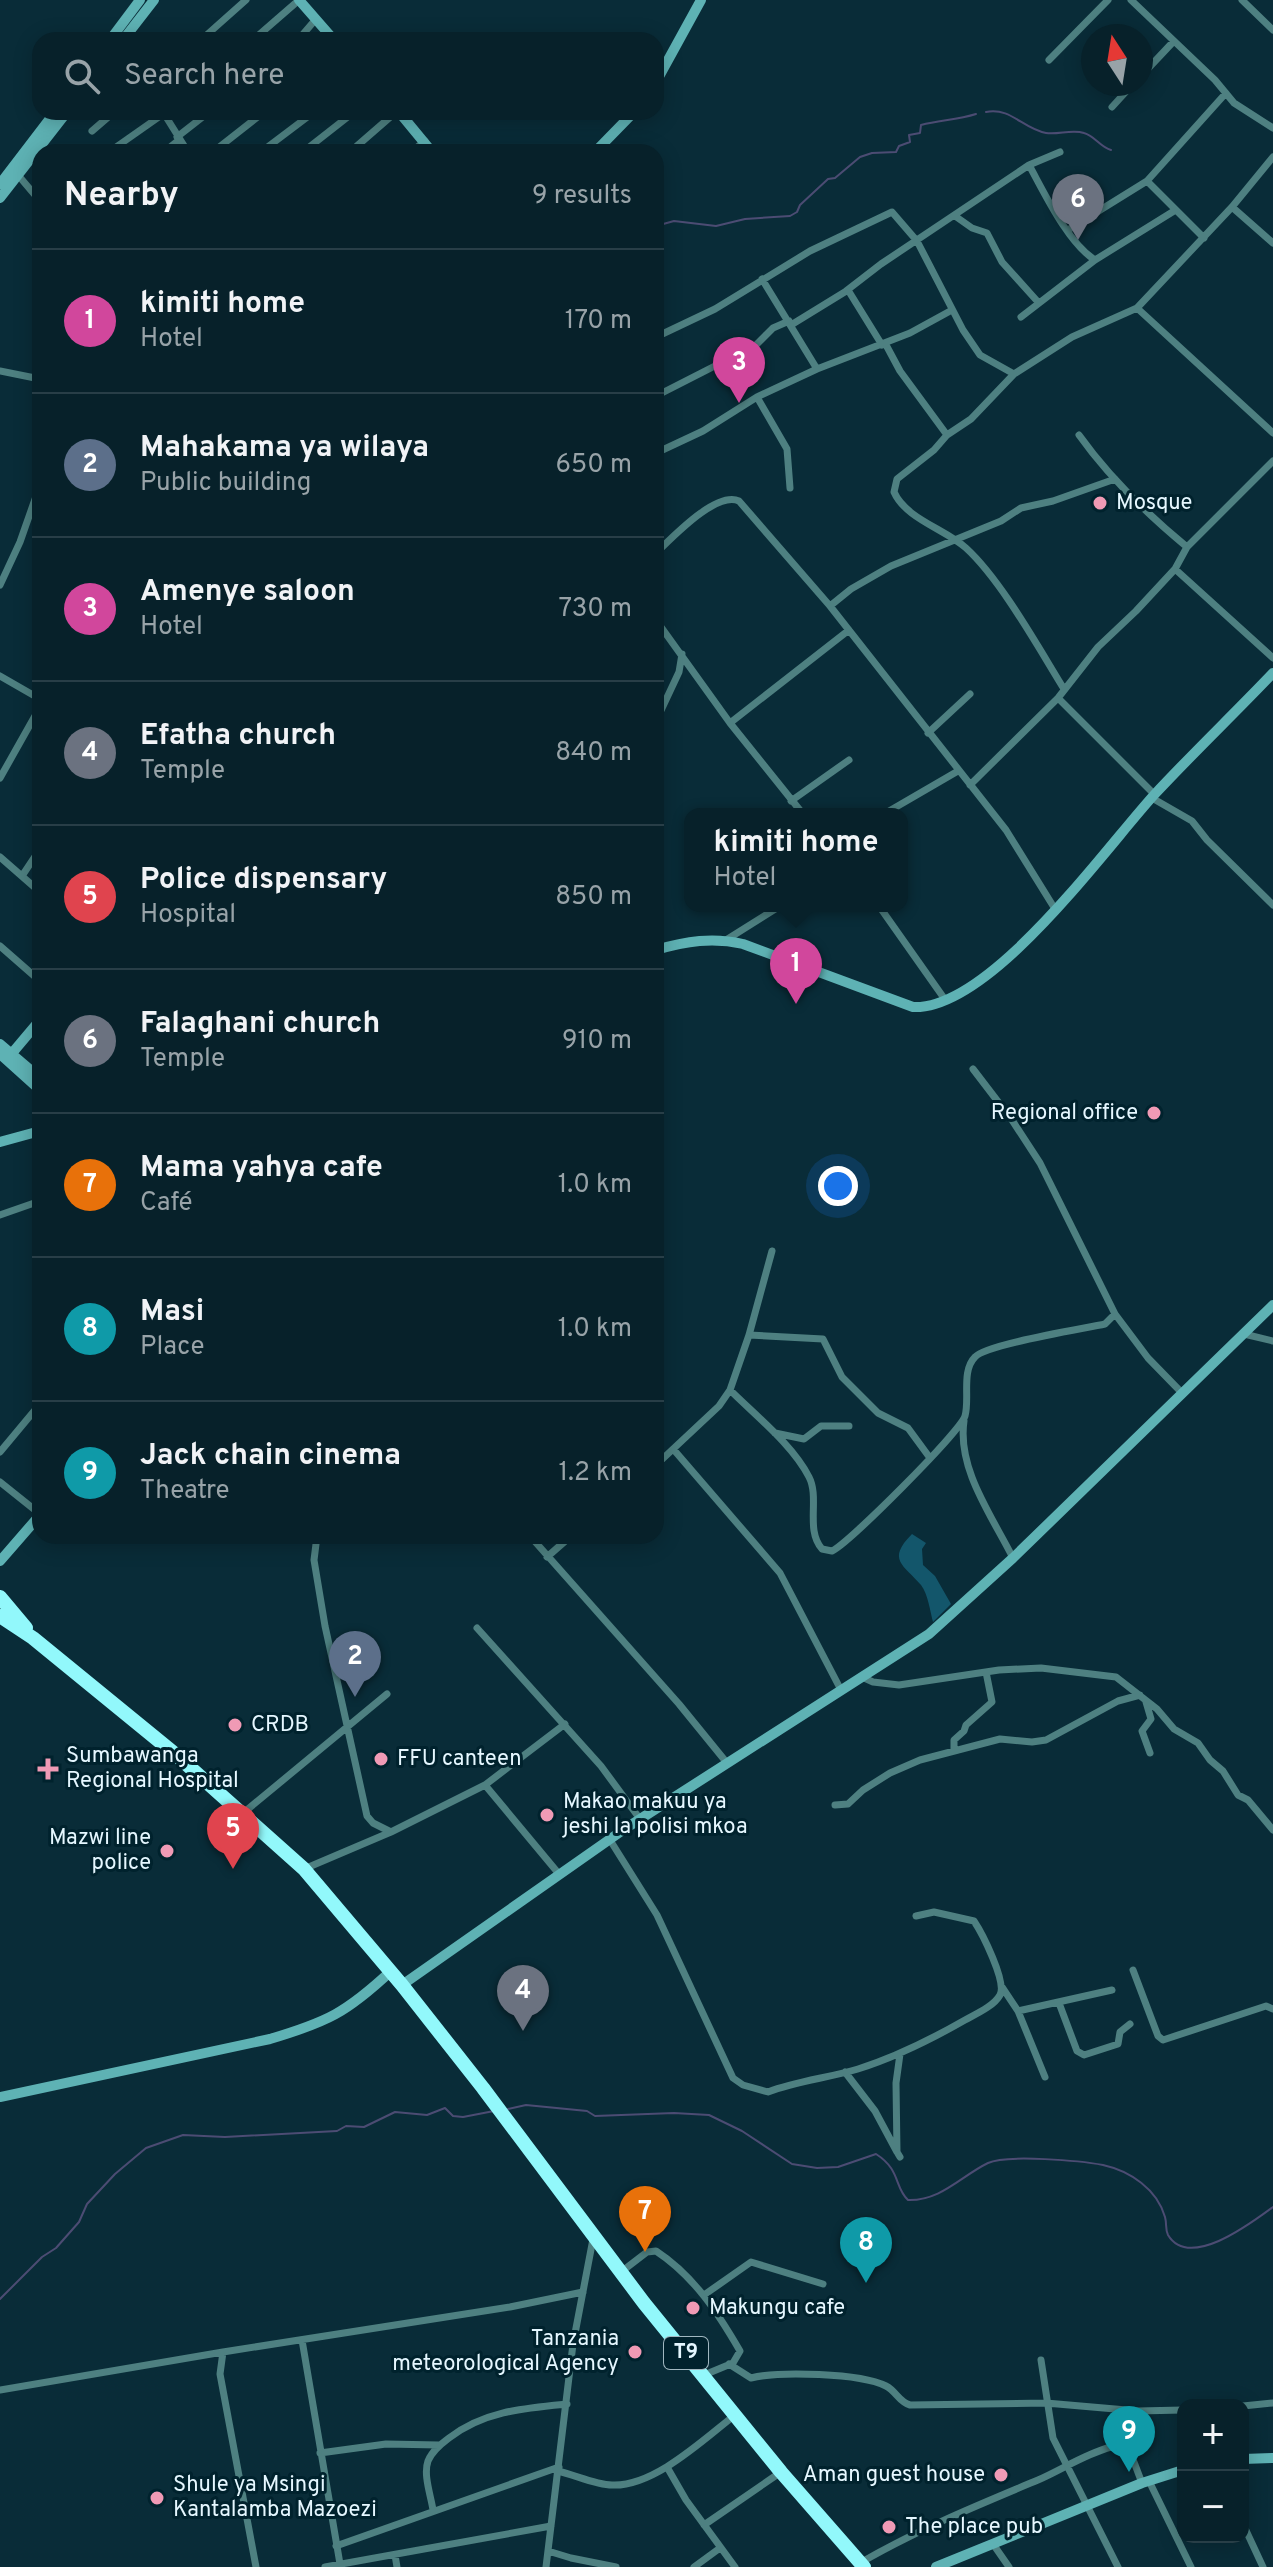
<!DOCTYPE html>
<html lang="en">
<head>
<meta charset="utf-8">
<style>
	:root { --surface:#07212a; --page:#152e36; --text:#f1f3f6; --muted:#98a3a8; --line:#283e47; --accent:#ea580c }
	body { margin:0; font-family:Overpass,sans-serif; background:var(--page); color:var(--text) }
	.controls { position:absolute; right:24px; bottom:24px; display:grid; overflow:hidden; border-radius:16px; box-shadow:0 4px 20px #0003 }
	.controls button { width:72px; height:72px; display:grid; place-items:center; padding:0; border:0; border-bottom:2px solid var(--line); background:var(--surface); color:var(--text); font:40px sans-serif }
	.compass { position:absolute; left:1081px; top:24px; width:72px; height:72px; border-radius:50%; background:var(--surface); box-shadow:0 4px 20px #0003; rotate:348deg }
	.you { position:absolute; left:838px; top:1186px; width:28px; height:28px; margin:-20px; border:6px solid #fff; border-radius:50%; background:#1a73e8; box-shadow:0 0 0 12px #1a73e833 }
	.badge { display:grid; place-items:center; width:52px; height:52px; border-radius:50%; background:var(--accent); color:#fff; font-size:26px; font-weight:700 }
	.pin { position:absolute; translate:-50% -66px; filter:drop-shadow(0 2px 4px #0008) }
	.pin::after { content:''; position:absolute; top:42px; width:28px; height:24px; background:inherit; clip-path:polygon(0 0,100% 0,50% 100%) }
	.popup { position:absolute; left:684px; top:808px; width:224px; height:104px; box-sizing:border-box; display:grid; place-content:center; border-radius:16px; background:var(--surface); filter:drop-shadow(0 2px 6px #0005); font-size:26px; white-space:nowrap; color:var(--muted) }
	.popup b { font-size:30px; color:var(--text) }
	.popup::after { content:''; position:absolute; left:50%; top:100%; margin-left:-16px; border:16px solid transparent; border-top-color:var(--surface) }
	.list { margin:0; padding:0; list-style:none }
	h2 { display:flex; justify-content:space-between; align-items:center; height:104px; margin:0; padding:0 32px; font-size:34px }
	h2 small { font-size:26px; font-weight:400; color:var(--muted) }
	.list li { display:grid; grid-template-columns:52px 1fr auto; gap:24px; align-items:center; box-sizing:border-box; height:144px; padding:0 32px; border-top:2px solid var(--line) }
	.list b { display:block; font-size:30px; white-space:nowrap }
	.list p { margin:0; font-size:26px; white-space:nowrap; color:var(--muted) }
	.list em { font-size:26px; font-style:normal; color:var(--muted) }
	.icon { flex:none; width:44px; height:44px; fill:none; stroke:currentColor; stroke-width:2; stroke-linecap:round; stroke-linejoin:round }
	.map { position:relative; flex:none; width:1273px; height:2567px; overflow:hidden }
	.search { position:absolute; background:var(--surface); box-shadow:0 4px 20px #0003; left:32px; top:32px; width:632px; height:88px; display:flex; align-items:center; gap:20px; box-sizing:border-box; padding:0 28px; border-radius:24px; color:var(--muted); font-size:30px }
	.panel { position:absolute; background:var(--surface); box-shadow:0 4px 20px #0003; left:32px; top:144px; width:632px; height:1400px; border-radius:24px }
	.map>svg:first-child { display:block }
	.forest { fill:#13566b }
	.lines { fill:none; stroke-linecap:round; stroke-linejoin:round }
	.stream { stroke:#4c4c73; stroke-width:2 }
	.street { stroke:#4e8081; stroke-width:7 }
	.secondary { stroke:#5eb2b4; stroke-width:10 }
	.highway { stroke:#92f8fb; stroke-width:14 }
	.poi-dot { fill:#f09ab5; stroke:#00222d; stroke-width:3 }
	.labels { text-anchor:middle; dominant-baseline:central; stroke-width:6; stroke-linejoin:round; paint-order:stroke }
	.shield { fill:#00222d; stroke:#a0b7c0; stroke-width:2 }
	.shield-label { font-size:20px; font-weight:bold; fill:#e5f7ff }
	.poi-label { font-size:22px; fill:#e5f7ff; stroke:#00222d; text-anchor:start }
</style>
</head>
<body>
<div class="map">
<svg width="1273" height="2567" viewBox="0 0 1273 2567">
	<rect width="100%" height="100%" fill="#092c38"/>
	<path class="forest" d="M 912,1534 L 926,1543 L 922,1549 L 923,1565 L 935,1576 L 951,1604 L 933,1622 C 930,1611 928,1594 921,1585 C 904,1565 886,1560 912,1534 Z"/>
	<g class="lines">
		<path class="stream" d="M 986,112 C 1011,107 1023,129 1046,133 C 1058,135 1072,129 1084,133 C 1095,136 1100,147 1111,150
			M 656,226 L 674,221 L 716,226 L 745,219 L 790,216 L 797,212 L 800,205 L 828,179 L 835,178 L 860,157 L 872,153 L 896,152 L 899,146 L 910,142 L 909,135 L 920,133 L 921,125 C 940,120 957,120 976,114
			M 508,2109 L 526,2105 L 587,2111 L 595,2116 L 674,2113 L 709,2115 L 742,2131 L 792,2164 L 817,2168 L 838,2167 L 876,2154 C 901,2170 894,2187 908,2200 C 941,2201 961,2176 988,2163 C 1007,2154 1082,2161 1103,2165 C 1130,2171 1157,2189 1165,2217 C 1167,2224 1165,2229 1168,2235 C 1189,2270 1250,2224 1273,2207
			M 0,2299 L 42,2257 L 56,2248 L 79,2222 L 87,2204 L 115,2174 L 146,2148 L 183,2135 L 225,2137 L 337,2131 L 346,2126 L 364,2127 L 395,2112 L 427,2115 L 445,2108 L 453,2116 L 463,2117 L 494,2111"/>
		<path class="street" d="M 1131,0 L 1215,80 L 1234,103 L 1273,128
			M 1242,0 L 1273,30
			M 201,40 L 246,0
			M 253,40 L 299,0
			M 298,40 L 316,19
			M 1049,60 L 1108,0
			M 1141,76 L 1173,42
			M 1112,107 L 1133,84
			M 163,112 L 188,152
			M 92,131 L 114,112
			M 177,137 L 209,112
			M 109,152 L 166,112
			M 164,152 L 179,140
			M 213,152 L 264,112
			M 261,152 L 314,112
			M 303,152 L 354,112
			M 350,152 L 396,112
			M 411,152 L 425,141
			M 1029,165 C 1045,194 1068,243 1095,260
			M 18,175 L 40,201
			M 1232,207 L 1273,243
			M 955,216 L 972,228 L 987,233 L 1002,262 L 1038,302
			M 1068,230 L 1147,181
			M 1204,238 L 1147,181 L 1226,93
			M 762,279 L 817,369
			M 846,291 L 881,264 L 1029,165 L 1060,152
			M 1137,308 L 1273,433
			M 1021,317 L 1095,260 L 1174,211
			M 791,325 L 848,290 L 882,345
			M 656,337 L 715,309 L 810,251 L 892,212 L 917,241 L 963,330 L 980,355 L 1014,374 L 1072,337 L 1137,308 L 1232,207 L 1273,157
			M 885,343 L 900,371 L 947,435
			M 0,371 L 40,379
			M 1014,374 L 971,419 L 947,435 L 934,450 L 897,479 L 894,492 C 906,519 945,529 966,548 C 1001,580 1038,647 1064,689
			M 656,396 L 756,345 L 773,328 L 789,321
			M 757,397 L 787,449 L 790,488
			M 1079,435 C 1109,477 1147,514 1187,547
			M 656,453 L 703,431 L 757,397 L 817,369 L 910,333 L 952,310
			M 656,553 C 673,537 716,491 739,501 L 830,606 L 1006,830 L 1055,909
			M 1175,569 L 1273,658
			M 0,585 L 20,542 L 40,485
			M 830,606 L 851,589 L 891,566 L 1001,521 L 1021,508 L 1053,501 L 1115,479
			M 656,620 L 730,723 L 803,814
			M 0,676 L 40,699
			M 1058,698 L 1155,795
			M 656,721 L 679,672 L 682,654
			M 730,723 L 849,630
			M 928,733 L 970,694
			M 0,778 L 40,707
			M 970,785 L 1058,698 L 1098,647 L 1136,611 L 1175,569 L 1187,547 L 1273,461
			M 1152,798 L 1192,821 L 1207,840 L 1273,905
			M 791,801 L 849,760
			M 884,814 L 958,771
			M 0,857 L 40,892
			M 22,876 L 40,849
			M 879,906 L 946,1001
			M 726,940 L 780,906
			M 0,946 L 40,981
			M 973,1069 L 1012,1120 L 1040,1163 L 1115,1314 L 1148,1358 L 1183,1394
			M 0,1215 L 40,1201
			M 1244,1334 L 1273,1341
			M 749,1335 L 823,1339 L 842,1377 L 878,1413 L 908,1428 L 930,1458
			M 730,1390 C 755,1415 793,1445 809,1477 C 820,1498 805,1530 822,1549 L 832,1551 C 849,1543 960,1432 965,1416 C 970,1399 961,1371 975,1357 C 986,1344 1082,1329 1105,1324 L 1115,1314
			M 964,1421 C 957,1469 992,1516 1013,1558
			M 775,1433 L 804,1439 L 821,1426 L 849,1426
			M 674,1450 L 780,1573 L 841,1690
			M 0,1452 L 40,1404
			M 656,1465 L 719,1406 L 730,1390 L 749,1335 L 772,1251
			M 0,1482 L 40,1514
			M 317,1536 L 314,1560 L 325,1626 L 367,1816 L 373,1823 L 391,1832
			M 530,1536 L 679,1704 L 727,1763
			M 547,1557 L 571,1536
			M 477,1628 L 601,1766 L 640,1819
			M 862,1677 L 873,1682 L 899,1685 L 999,1670 L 1041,1668 L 1116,1677 L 1157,1709 L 1174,1729 L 1198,1743 L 1210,1760 L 1223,1771 L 1238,1795 L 1248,1800 L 1273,1830
			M 1146,1702 L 1151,1719 L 1142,1731 L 1150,1753
			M 954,1751 L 954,1740 L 964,1731 L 966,1725 L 992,1702 L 986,1672
			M 485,1785 L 565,1724
			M 835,1805 L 848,1804 L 863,1790 L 890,1773 L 920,1760 L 1000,1739 L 1032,1742 L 1046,1740 L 1118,1701 L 1140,1695
			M 242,1814 L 387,1694
			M 610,1840 L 657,1915 L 733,2078 L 743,2085 L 768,2092 C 797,2081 828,2078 858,2069 C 896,2057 930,2040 965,2020 C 976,2014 994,2006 1000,1995 C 1007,1982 982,1933 974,1921 L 934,1912 L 916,1916
			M 304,1869 L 391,1832 L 485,1785 L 559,1874
			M 1133,1970 L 1158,2036 L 1163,2040 L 1266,2006 L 1273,2009
			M 1002,1987 L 1018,2011 L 1045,2077
			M 1059,2003 L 1077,2051 L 1084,2055 L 1118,2044 L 1120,2032 L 1130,2024
			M 1018,2011 L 1112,1990
			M 845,2072 L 875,2111 L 897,2152
			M 900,2157 L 897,2152 L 896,2083 L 900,2054
			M 621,2272 L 647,2252 L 656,2251 C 694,2276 718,2313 740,2351 L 733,2363 L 704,2375
			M 704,2295 L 751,2262 L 823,2284
			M 302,2340 L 340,2564
			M 223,2352 L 220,2374 L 256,2567
			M 1041,2360 L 1053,2438 L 1118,2567
			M 729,2364 L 751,2378 C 779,2371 860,2373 886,2386 C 896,2391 899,2402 910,2405 L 1046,2403 L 1138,2411 L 1183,2410
			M 0,2390 L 223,2352 L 510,2307 L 583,2292
			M 1243,2406 L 1273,2403
			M 320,2453 L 386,2444 L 439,2445
			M 667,2467 L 686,2500 L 735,2567
			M 558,2471 C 575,2475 596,2485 612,2485 C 654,2487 704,2439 735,2415
			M 1149,2481 L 1191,2567
			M 433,2510 C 431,2496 423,2475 428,2461 C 432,2451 441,2444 449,2438 C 484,2411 525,2408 567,2404
			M 1243,2524 L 1263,2567
			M 704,2525 L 781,2472
			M 993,2544 L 1009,2567
			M 336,2546 L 559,2467
			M 548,2551 L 571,2558 L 616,2567
			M 395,2555 L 397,2567
			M 860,2563 C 917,2530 978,2505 1038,2480 C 1063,2469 1085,2454 1111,2447 C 1118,2445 1122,2446 1129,2449 L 1142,2483
			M 325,2567 L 551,2526
			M 546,2567 L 573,2344 L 593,2239
			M 694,2567 L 720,2548"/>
		<path class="secondary" d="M 299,0 L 334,40
			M 110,40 L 140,0
			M 123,40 L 154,0
			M 656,82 L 701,0
			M 399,112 L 432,152
			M 595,152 L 634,112
			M 0,184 L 55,112
			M 0,198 L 67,112
			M 656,950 C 686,941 713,937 743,944 L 913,1007 C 990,1010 1104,850 1154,795 C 1193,753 1234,714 1273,673
			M 0,1044 L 40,1078
			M 0,1054 L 40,1090
			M 8,1058 L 40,1020
			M 0,1142 L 40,1131
			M 0,1561 L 40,1515
			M 402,1985 L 623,1830 L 929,1634 L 1013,1558 L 1273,1305
			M 0,2097 L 270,2039 C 327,2022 346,2013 391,1971
			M 1243,2459 L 1273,2458
			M 936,2567 L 1142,2483 L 1183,2470"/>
		<path class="highway" d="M 0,1597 L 26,1628
			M 0,1616 L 33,1638 L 175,1754 L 304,1869 L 402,1985 L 483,2088 L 644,2303 L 781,2472 L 864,2567"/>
	</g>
	<g class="poi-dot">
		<circle cx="1100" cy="503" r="8"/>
		<circle cx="1154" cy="1113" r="8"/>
		<circle cx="235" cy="1725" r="8"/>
		<circle cx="381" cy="1759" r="8"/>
		<path d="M44 1757h8v8h8v8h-8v8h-8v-8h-8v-8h8z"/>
		<circle cx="547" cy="1815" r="8"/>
		<circle cx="167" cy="1851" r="8"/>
		<circle cx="693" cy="2308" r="8"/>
		<circle cx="635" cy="2352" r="8"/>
		<circle cx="1001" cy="2475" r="8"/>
		<circle cx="157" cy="2498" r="8"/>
		<circle cx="889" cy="2527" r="8"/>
	</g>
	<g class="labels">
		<rect class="shield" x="664" y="2337" width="44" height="32" rx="6"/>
		<g class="shield-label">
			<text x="686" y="2353">T9</text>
		</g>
		<g class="poi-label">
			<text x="1116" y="503">Mosque</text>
			<text x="1138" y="1113" text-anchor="end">Regional office</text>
			<text x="251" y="1725">CRDB</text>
			<text x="66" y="1756">Sumbawanga<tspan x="66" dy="25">Regional Hospital</tspan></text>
			<text x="397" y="1759">FFU canteen</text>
			<text x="563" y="1802">Makao makuu ya<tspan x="563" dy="25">jeshi la polisi mkoa</tspan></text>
			<text x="151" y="1838" text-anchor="end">Mazwi line<tspan x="151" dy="25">police</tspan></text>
			<text x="709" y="2308">Makungu cafe</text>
			<text x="619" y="2339" text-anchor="end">Tanzania<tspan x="619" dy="25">meteorological Agency</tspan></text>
			<text x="985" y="2475" text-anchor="end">Aman guest house</text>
			<text x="173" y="2485">Shule ya Msingi<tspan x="173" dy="25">Kantalamba Mazoezi</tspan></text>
			<text x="905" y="2527">The place pub</text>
		</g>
	</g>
</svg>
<div class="controls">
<button>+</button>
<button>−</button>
</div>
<svg class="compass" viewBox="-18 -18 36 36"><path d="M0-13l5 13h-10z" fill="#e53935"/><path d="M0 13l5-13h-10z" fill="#98a3a8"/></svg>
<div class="you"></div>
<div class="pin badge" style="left:796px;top:1004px;background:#d1479c">1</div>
<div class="popup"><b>kimiti home</b>Hotel</div>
<div class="pin badge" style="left:355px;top:1697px;background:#5c6f8a">2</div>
<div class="pin badge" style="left:739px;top:403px;background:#d1479c">3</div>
<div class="pin badge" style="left:523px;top:2031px;background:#6b7280">4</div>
<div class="pin badge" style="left:233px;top:1869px;background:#e0444e">5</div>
<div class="pin badge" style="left:1078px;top:240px;background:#6b7280">6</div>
<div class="pin badge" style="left:645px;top:2252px;background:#e8710a">7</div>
<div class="pin badge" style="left:866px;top:2283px;background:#0f9aa8">8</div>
<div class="pin badge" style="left:1129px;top:2472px;background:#0f9aa8">9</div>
<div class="search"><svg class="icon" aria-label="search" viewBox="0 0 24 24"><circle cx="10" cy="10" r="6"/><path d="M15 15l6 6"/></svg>Search here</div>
<section class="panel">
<h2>Nearby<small>9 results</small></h2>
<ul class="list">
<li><span class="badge" style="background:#d1479c">1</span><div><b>kimiti home</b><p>Hotel</p></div><em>170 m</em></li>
<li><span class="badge" style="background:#5c6f8a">2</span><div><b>Mahakama ya wilaya</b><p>Public building</p></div><em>650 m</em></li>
<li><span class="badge" style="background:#d1479c">3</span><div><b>Amenye saloon</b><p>Hotel</p></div><em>730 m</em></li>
<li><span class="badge" style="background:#6b7280">4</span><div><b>Efatha church</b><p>Temple</p></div><em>840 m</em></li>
<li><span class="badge" style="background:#e0444e">5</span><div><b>Police dispensary</b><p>Hospital</p></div><em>850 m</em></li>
<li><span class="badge" style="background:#6b7280">6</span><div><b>Falaghani church</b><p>Temple</p></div><em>910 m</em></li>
<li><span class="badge" style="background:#e8710a">7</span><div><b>Mama yahya cafe</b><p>Café</p></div><em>1.0 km</em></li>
<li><span class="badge" style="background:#0f9aa8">8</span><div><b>Masi</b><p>Place</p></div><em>1.0 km</em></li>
<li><span class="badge" style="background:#0f9aa8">9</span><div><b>Jack chain cinema</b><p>Theatre</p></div><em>1.2 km</em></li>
</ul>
</section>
</div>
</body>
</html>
